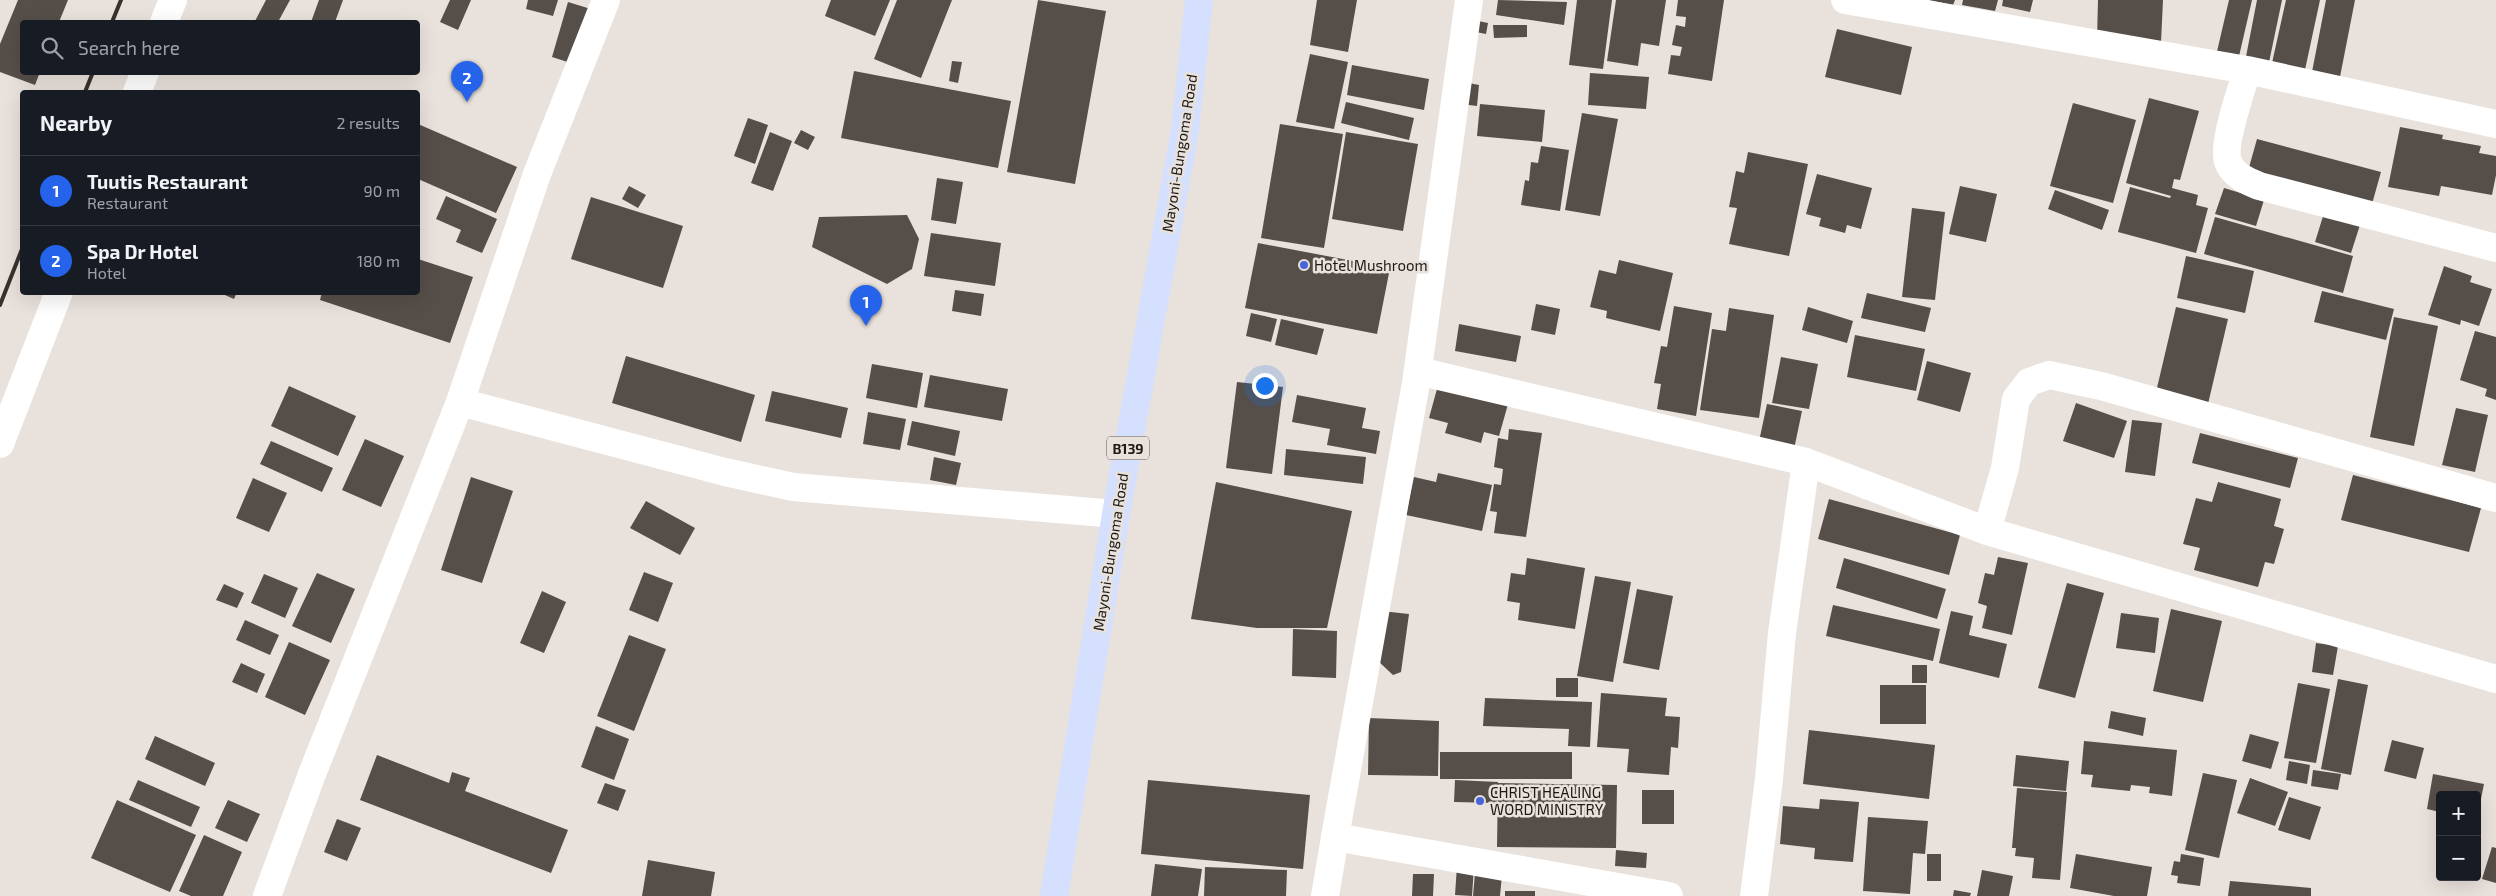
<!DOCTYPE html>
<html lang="en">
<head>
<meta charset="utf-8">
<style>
	:root { --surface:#171b24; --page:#20242c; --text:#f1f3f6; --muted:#9ea1a6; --line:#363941; --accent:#2563eb }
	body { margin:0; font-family:"Exo 2",sans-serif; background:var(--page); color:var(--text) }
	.controls { position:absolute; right:15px; bottom:15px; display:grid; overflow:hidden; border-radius:5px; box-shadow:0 5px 20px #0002 }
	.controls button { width:45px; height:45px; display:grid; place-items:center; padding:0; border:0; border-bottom:1px solid var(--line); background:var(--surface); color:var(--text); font:25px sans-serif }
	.you { position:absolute; left:1264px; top:385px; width:18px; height:18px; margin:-12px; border:4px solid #fff; border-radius:50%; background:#1a73e8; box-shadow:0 0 0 8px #1a73e833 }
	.badge { display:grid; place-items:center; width:32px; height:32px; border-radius:50%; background:var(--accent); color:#fff; font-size:16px; font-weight:700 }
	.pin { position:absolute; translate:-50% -41px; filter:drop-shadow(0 1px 2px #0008) }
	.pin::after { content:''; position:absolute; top:26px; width:18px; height:15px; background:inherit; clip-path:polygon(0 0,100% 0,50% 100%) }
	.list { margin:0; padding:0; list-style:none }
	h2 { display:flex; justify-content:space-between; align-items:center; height:65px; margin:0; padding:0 20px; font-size:21px }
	h2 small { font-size:16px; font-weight:400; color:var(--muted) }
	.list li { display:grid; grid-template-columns:32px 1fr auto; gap:15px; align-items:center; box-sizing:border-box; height:70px; padding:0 20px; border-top:1px solid var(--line) }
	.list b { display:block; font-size:19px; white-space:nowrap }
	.list p { margin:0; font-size:16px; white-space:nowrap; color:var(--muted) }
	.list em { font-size:16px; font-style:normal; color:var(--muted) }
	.icon { flex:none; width:28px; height:28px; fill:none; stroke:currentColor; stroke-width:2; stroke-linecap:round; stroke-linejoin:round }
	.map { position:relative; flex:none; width:2496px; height:896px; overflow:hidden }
	.search { position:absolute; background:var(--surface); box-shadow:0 5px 20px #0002; left:20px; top:20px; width:400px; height:55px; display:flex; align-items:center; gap:12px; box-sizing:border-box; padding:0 18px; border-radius:5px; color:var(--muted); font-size:19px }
	.panel { position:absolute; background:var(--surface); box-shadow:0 5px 20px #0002; left:20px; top:90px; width:400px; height:205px; border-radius:5px }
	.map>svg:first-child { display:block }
	.building { fill:#554e49 }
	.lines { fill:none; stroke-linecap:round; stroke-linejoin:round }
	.minor { stroke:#fff; stroke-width:28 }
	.primary { stroke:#d5e0ff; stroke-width:28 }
	.rail { stroke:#35322f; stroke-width:4 }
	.poi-dot { fill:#4665d8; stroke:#e9e1db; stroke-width:2 }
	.labels { text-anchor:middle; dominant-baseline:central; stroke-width:5; stroke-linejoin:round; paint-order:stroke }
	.shield { fill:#e9e1db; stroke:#5a5552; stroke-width:1 }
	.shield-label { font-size:14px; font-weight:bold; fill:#1c1917 }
	.street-label { font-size:15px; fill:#1c1917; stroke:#e9e1db }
	.poi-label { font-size:15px; fill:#1c1917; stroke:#e9e1db; text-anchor:start }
</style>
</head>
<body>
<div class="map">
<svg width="2496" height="896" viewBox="0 0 2496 896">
	<rect width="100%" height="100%" fill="#e9e1db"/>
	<path class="building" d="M 18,0 L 68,0 L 59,22 L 22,22 L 22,72 L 40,72 L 35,85 L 0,72 L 0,44 Z
		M 266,0 L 290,0 L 278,22 L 255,21 Z
		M 319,0 L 343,0 L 335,22 L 311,22 Z
		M 450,0 L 471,0 L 458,30 L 440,22 Z
		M 528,0 L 558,0 L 553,16 L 526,9 Z
		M 831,0 L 890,0 L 875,36 L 825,16 Z
		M 897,0 L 952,0 L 921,78 L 874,59 Z
		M 1038,0 L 1106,11 L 1075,184 L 1007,172 Z
		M 1317,0 L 1357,0 L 1348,52 L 1310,45 Z
		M 1498,0 L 1567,2 L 1564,25 L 1496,15 Z
		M 1577,0 L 1612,0 L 1603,69 L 1569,65 Z
		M 1616,0 L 1666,0 L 1659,46 L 1641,43 L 1638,66 L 1607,61 Z
		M 1678,0 L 1724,0 L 1712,81 L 1668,74 L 1671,55 L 1680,56 L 1682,47 L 1672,45 L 1676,25 L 1685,27 L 1686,17 L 1676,16 Z
		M 1929,0 L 1955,0 L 1953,5 Z
		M 1963,0 L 1998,0 L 1995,11 L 1962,5 Z
		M 2003,0 L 2033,0 L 2030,12 L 2002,6 Z
		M 2098,0 L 2163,0 L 2161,42 L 2097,39 Z
		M 2229,0 L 2252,0 L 2237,65 L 2215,60 Z
		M 2257,0 L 2282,0 L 2267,72 L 2244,67 Z
		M 2286,0 L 2320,0 L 2303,79 L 2270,72 Z
		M 2326,0 L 2355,0 L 2339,82 L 2311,77 Z
		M 568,2 L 594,10 L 577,65 L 552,57 Z
		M 1478,21 L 1488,23 L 1486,34 L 1476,32 Z
		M 1493,25 L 1527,25 L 1527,37 L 1494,38 Z
		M 1837,29 L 1912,47 L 1901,95 L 1825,77 Z
		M 1310,54 L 1348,62 L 1334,129 L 1296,122 Z
		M 952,61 L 962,62 L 958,83 L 949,81 Z
		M 1352,65 L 1429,79 L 1424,110 L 1347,95 Z
		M 854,71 L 1011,101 L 998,168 L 841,138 Z
		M 1590,73 L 1649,77 L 1646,109 L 1588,105 Z
		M 1464,82 L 1479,85 L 1477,106 L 1461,104 Z
		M 2149,98 L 2199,111 L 2180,180 L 2174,179 L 2172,188 L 2198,195 L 2196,205 L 2208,208 L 2196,253 L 2118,232 L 2130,187 L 2170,198 L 2171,196 L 2126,183 Z
		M 1346,102 L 1414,118 L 1409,140 L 1341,123 Z
		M 2073,103 L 2136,120 L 2113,203 L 2050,186 Z
		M 1480,104 L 1545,110 L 1542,142 L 1477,136 Z
		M 1582,113 L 1618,119 L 1600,216 L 1565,210 Z
		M 748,118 L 768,125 L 755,164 L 734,156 Z
		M 418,124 L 517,167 L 496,213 L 418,179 Z
		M 1280,124 L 1343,134 L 1324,248 L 1261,238 Z
		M 2400,127 L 2443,135 L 2442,139 L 2481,146 L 2479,153 L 2496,156 L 2496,175 L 2492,195 L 2441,186 L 2439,196 L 2388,187 Z
		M 801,130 L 815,137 L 808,150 L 794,143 Z
		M 770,132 L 792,141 L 773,191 L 751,183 Z
		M 1346,132 L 1418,144 L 1403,231 L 1332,219 Z
		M 2257,139 L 2381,172 L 2372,204 L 2248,171 Z
		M 1541,146 L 1569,150 L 1560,211 L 1521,205 L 1525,180 L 1529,181 L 1531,162 L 1538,163 Z
		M 1748,152 L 1808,164 L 1789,256 L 1729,244 L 1737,208 L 1729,207 L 1736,171 L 1744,173 Z
		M 1817,174 L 1872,188 L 1861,229 L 1847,225 L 1845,233 L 1819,226 L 1821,218 L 1806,214 Z
		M 937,178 L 963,182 L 956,224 L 931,220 Z
		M 629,186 L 646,195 L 638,208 L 622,199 Z
		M 1960,186 L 1997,194 L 1986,242 L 1949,234 Z
		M 2224,188 L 2264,200 L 2256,226 L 2215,214 Z
		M 2055,190 L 2109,210 L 2102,230 L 2048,209 Z
		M 446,196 L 497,219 L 482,253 L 456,242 L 461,230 L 436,219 Z
		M 591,197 L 683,226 L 663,288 L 571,259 Z
		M 1912,208 L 1945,212 L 1935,300 L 1902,297 Z
		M 2324,213 L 2360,225 L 2351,253 L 2315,242 Z
		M 907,215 L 919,239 L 912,269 L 887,284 L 812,247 L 819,217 Z
		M 2215,217 L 2353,256 L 2343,293 L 2204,254 Z
		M 931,233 L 1001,243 L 995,286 L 924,276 Z
		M 1258,243 L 1390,268 L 1377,334 L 1245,308 Z
		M 2186,256 L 2254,271 L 2245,313 L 2177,298 Z
		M 418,259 L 473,277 L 450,343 L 320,300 L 322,292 L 418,292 Z
		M 1619,260 L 1673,273 L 1660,331 L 1606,318 L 1607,311 L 1590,307 L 1599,270 L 1616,274 Z
		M 2444,266 L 2472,276 L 2470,282 L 2492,289 L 2479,326 L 2461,320 L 2460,325 L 2428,315 Z
		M 955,290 L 984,294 L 981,316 L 952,311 Z
		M 2322,291 L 2394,309 L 2386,340 L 2314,322 Z
		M 218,292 L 237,292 L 234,299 Z
		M 1867,293 L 1931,308 L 1925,332 L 1861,318 Z
		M 1536,304 L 1560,309 L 1555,335 L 1531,330 Z
		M 1674,306 L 1712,313 L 1696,416 L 1657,409 L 1661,384 L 1654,383 L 1661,346 L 1667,347 Z
		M 1808,307 L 1853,321 L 1847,343 L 1802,330 Z
		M 2176,307 L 2228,319 L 2208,404 L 2156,392 Z
		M 1729,308 L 1774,315 L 1759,418 L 1700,410 L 1712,329 L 1726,331 Z
		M 1251,313 L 1277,319 L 1271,342 L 1246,336 Z
		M 2394,317 L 2438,326 L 2414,446 L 2370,437 Z
		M 1281,319 L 1324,329 L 1317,355 L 1275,345 Z
		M 1459,324 L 1521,336 L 1516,362 L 1455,351 Z
		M 2475,331 L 2496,337 L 2496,400 L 2485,396 L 2487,389 L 2460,380 Z
		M 1855,335 L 1925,349 L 1916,391 L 1847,377 Z
		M 626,356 L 755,395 L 741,442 L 612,403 Z
		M 1781,357 L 1818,364 L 1809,409 L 1772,403 Z
		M 1927,361 L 1971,373 L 1960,412 L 1917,400 Z
		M 872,364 L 923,373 L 917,408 L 866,398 Z
		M 930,375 L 1008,389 L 1002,421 L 924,407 Z
		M 1440,378 L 1510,397 L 1499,436 L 1484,432 L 1481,443 L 1445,433 L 1448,423 L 1429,418 Z
		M 1237,382 L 1283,387 L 1272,474 L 1226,468 Z
		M 289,386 L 356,416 L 338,456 L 271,426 Z
		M 772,391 L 848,408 L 841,438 L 765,421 Z
		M 1297,395 L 1366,408 L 1362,428 L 1380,431 L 1376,454 L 1327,445 L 1330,429 L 1292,422 Z
		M 2076,403 L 2127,421 L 2114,458 L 2063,441 Z
		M 1767,404 L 1802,411 L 1793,454 L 1758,446 Z
		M 2456,408 L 2488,415 L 2475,472 L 2442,465 Z
		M 868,412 L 906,419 L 900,450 L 863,444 Z
		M 2132,420 L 2162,423 L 2155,476 L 2125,472 Z
		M 912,421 L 960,431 L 955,456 L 907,445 Z
		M 1509,429 L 1542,433 L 1526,537 L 1494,533 L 1497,512 L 1490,511 L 1494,484 L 1501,485 L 1503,469 L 1494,467 L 1498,438 L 1508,440 Z
		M 2200,433 L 2298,458 L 2290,488 L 2192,463 Z
		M 365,439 L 404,456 L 381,507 L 342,490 Z
		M 271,441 L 333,468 L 322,492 L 260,464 Z
		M 1286,449 L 1366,457 L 1363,484 L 1284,475 Z
		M 934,457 L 961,463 L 956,485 L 930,480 Z
		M 1438,473 L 1492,485 L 1482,531 L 1406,515 L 1414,477 L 1436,482 Z
		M 2353,475 L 2481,508 L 2469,552 L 2341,520 Z
		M 471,477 L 513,491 L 482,583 L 441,570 Z
		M 253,478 L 287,493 L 269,532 L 236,518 Z
		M 1216,482 L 1352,511 L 1327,628 L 1257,628 L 1191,619 Z
		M 2218,482 L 2281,499 L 2274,526 L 2284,529 L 2274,564 L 2265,562 L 2258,587 L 2194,570 L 2200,548 L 2183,544 L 2196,498 L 2212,502 Z
		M 1829,499 L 1960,535 L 1949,575 L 1818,539 Z
		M 646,501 L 695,528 L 680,555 L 630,528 Z
		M 1998,557 L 2028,563 L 2012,635 L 1982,628 L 1987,606 L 1978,603 L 1985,573 L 1994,575 Z
		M 1527,558 L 1585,568 L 1575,629 L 1518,620 L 1520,603 L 1507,601 L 1511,573 L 1525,575 Z
		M 1844,558 L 1946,589 L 1937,619 L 1836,588 Z
		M 644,572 L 673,583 L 658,622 L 629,610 Z
		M 317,573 L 355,589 L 331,643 L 292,626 Z
		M 264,574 L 298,588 L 285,618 L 251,603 Z
		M 1595,576 L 1631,582 L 1613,682 L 1577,676 Z
		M 2067,583 L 2104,593 L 2075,698 L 2038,688 Z
		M 224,584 L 244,593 L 237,608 L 216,600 Z
		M 1637,589 L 1673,596 L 1659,670 L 1623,663 Z
		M 542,591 L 566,602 L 544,653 L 520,643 Z
		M 1833,605 L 1940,629 L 1933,661 L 1826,636 Z
		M 2171,609 L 2222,621 L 2203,702 L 2153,691 Z
		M 1381,611 L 1409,614 L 1401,672 L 1393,675 L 1377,660 Z
		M 1951,611 L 1973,616 L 1969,635 L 2007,644 L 1999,678 L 1939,663 Z
		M 2121,613 L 2159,618 L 2155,653 L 2116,648 Z
		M 245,620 L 279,635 L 270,655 L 236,640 Z
		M 1293,629 L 1337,631 L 1336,678 L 1292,676 Z
		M 629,635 L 666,649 L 634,731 L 597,716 Z
		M 289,642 L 330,660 L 305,715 L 265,697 Z
		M 2316,643 L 2338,646 L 2333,675 L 2312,672 Z
		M 241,663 L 265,674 L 257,693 L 232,682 Z
		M 1912,665 L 1927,665 L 1927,683 L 1912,683 Z
		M 1556,678 L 1578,678 L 1578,697 L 1556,697 Z
		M 2338,679 L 2368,685 L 2351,775 L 2321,769 Z
		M 2298,683 L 2330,689 L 2316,763 L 2284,758 Z
		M 1880,685 L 1926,685 L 1926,724 L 1880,724 Z
		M 1601,693 L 1667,698 L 1665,716 L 1680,717 L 1678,748 L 1671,747 L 1669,775 L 1627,772 L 1629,749 L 1597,747 Z
		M 1485,698 L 1592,702 L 1590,747 L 1568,746 L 1569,729 L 1483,726 Z
		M 2111,711 L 2146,718 L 2143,736 L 2108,728 Z
		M 1369,718 L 1439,721 L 1438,776 L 1368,775 Z
		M 596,726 L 629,739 L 614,780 L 581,767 Z
		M 1809,730 L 1935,745 L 1929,799 L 1803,784 Z
		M 2250,734 L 2279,742 L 2271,769 L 2242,761 Z
		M 155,736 L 215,763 L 205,786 L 145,759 Z
		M 2392,740 L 2424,748 L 2416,779 L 2384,771 Z
		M 2084,741 L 2177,750 L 2172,796 L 2149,793 L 2150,787 L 2131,785 L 2130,791 L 2091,787 L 2093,775 L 2081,774 Z
		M 1440,752 L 1572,752 L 1572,779 L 1440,779 Z
		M 377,755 L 449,783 L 452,772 L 470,778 L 465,791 L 568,830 L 551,873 L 360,800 Z
		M 2016,755 L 2069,761 L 2066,791 L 2013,786 Z
		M 2289,761 L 2310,765 L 2307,784 L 2286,780 Z
		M 2313,770 L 2341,774 L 2338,790 L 2311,786 Z
		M 2203,773 L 2237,780 L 2219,858 L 2185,850 Z
		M 2433,774 L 2484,784 L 2478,813 L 2477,795 L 2440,795 L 2440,812 L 2427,809 Z
		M 2250,778 L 2288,792 L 2275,826 L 2237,813 Z
		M 138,780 L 200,807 L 191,827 L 129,800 Z
		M 1148,780 L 1310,795 L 1303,869 L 1141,854 Z
		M 1455,780 L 1498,782 L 1497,803 L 1454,802 Z
		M 605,783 L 626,790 L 618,811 L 597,803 Z
		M 1498,783 L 1617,785 L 1616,848 L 1497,847 Z
		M 2017,788 L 2067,792 L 2060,880 L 2032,878 L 2034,858 L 2015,856 L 2016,848 L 2012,848 Z
		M 1642,790 L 1674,790 L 1674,824 L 1642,824 Z
		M 2289,797 L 2321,807 L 2310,840 L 2278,830 Z
		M 1820,799 L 1859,802 L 1853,862 L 1814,859 L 1815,848 L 1780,844 L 1783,806 L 1819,809 Z
		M 117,800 L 196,835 L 170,892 L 91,858 Z
		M 228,800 L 260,814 L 247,842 L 215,828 Z
		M 1868,817 L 1928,821 L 1925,854 L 1913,853 L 1910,894 L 1863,891 Z
		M 337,819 L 361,828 L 347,861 L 324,852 Z
		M 204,835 L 242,852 L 223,896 L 191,896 L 179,891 Z
		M 2492,847 L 2496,848 L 2496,883 L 2482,879 Z
		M 1616,850 L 1647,853 L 1646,868 L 1615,866 Z
		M 1927,854 L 1941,854 L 1941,881 L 1927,881 Z
		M 2076,854 L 2152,867 L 2147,896 L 2114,896 L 2070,888 Z
		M 2181,854 L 2204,858 L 2200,886 L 2177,883 L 2178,876 L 2171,875 L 2174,861 L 2180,862 Z
		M 648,860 L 715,872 L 711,896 L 642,896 Z
		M 1155,864 L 1202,869 L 1198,896 L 1151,896 Z
		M 1457,866 L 1474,867 L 1472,896 L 1455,895 Z
		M 1205,867 L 1287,870 L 1286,896 L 1204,896 Z
		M 1982,870 L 2013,876 L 2009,896 L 1977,896 Z
		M 1475,873 L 1502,875 L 1500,896 L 1473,896 Z
		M 1413,874 L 1434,874 L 1433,896 L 1412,896 Z
		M 2230,881 L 2311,888 L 2311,896 L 2228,896 Z
		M 1954,890 L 1971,893 L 1970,896 L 1953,896 Z
		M 1505,891 L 1535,891 L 1535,896 L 1505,896 Z"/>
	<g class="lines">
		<path class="minor" d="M 1469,0 L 1416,383 L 1335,837 L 1669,896
			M 1845,0 L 2247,70 C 2242,90 2220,147 2229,164 C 2235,176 2247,181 2259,186 L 2496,248
			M 164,22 L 173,0
			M 2247,70 L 2496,124
			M 137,92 L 145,72
			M 1418,371 L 1806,462 L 1987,531 L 2496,679
			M 460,402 L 725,472 L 793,487 L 1116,514
			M 0,444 L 59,292
			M 1987,531 L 2005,468 L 2016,399 L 2029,382 L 2049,375 L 2101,386 L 2496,498
			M 267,896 L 312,774 L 460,402 L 537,174 L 606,0
			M 1325,896 L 1335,837
			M 1754,896 L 1769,779 L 1782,633 L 1806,462"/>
		<path class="primary" d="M 1054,896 L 1116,514 L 1185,130 L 1199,0"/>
		<path class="rail" d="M 112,22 L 121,0
			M 85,92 L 93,72
			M 0,305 L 22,249"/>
	</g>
	<g class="poi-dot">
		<circle cx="1304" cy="265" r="5"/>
		<circle cx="1480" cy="801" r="5"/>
	</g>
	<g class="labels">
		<rect class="shield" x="1107" y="436.5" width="42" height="23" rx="4"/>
		<g class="shield-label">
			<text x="1128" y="448">B139</text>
		</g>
		<g class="street-label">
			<text transform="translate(1179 153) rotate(-81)">Mayoni-Bungoma Road</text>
			<text transform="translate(1110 552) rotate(-81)">Mayoni-Bungoma Road</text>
		</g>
		<g class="poi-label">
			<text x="1314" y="265">Hotel Mushroom</text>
			<text x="1490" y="792">CHRIST HEALING<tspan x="1490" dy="17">WORD MINISTRY</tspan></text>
		</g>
	</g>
</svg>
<div class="controls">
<button>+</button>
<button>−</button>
</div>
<div class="you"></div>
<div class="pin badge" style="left:866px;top:326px">1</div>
<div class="pin badge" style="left:467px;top:102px">2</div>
<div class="search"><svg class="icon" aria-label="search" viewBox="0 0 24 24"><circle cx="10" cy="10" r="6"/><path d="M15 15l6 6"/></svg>Search here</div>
<section class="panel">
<h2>Nearby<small>2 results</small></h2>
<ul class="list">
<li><span class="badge">1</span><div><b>Tuutis Restaurant</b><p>Restaurant</p></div><em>90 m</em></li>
<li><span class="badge">2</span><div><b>Spa Dr Hotel</b><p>Hotel</p></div><em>180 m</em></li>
</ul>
</section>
</div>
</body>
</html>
